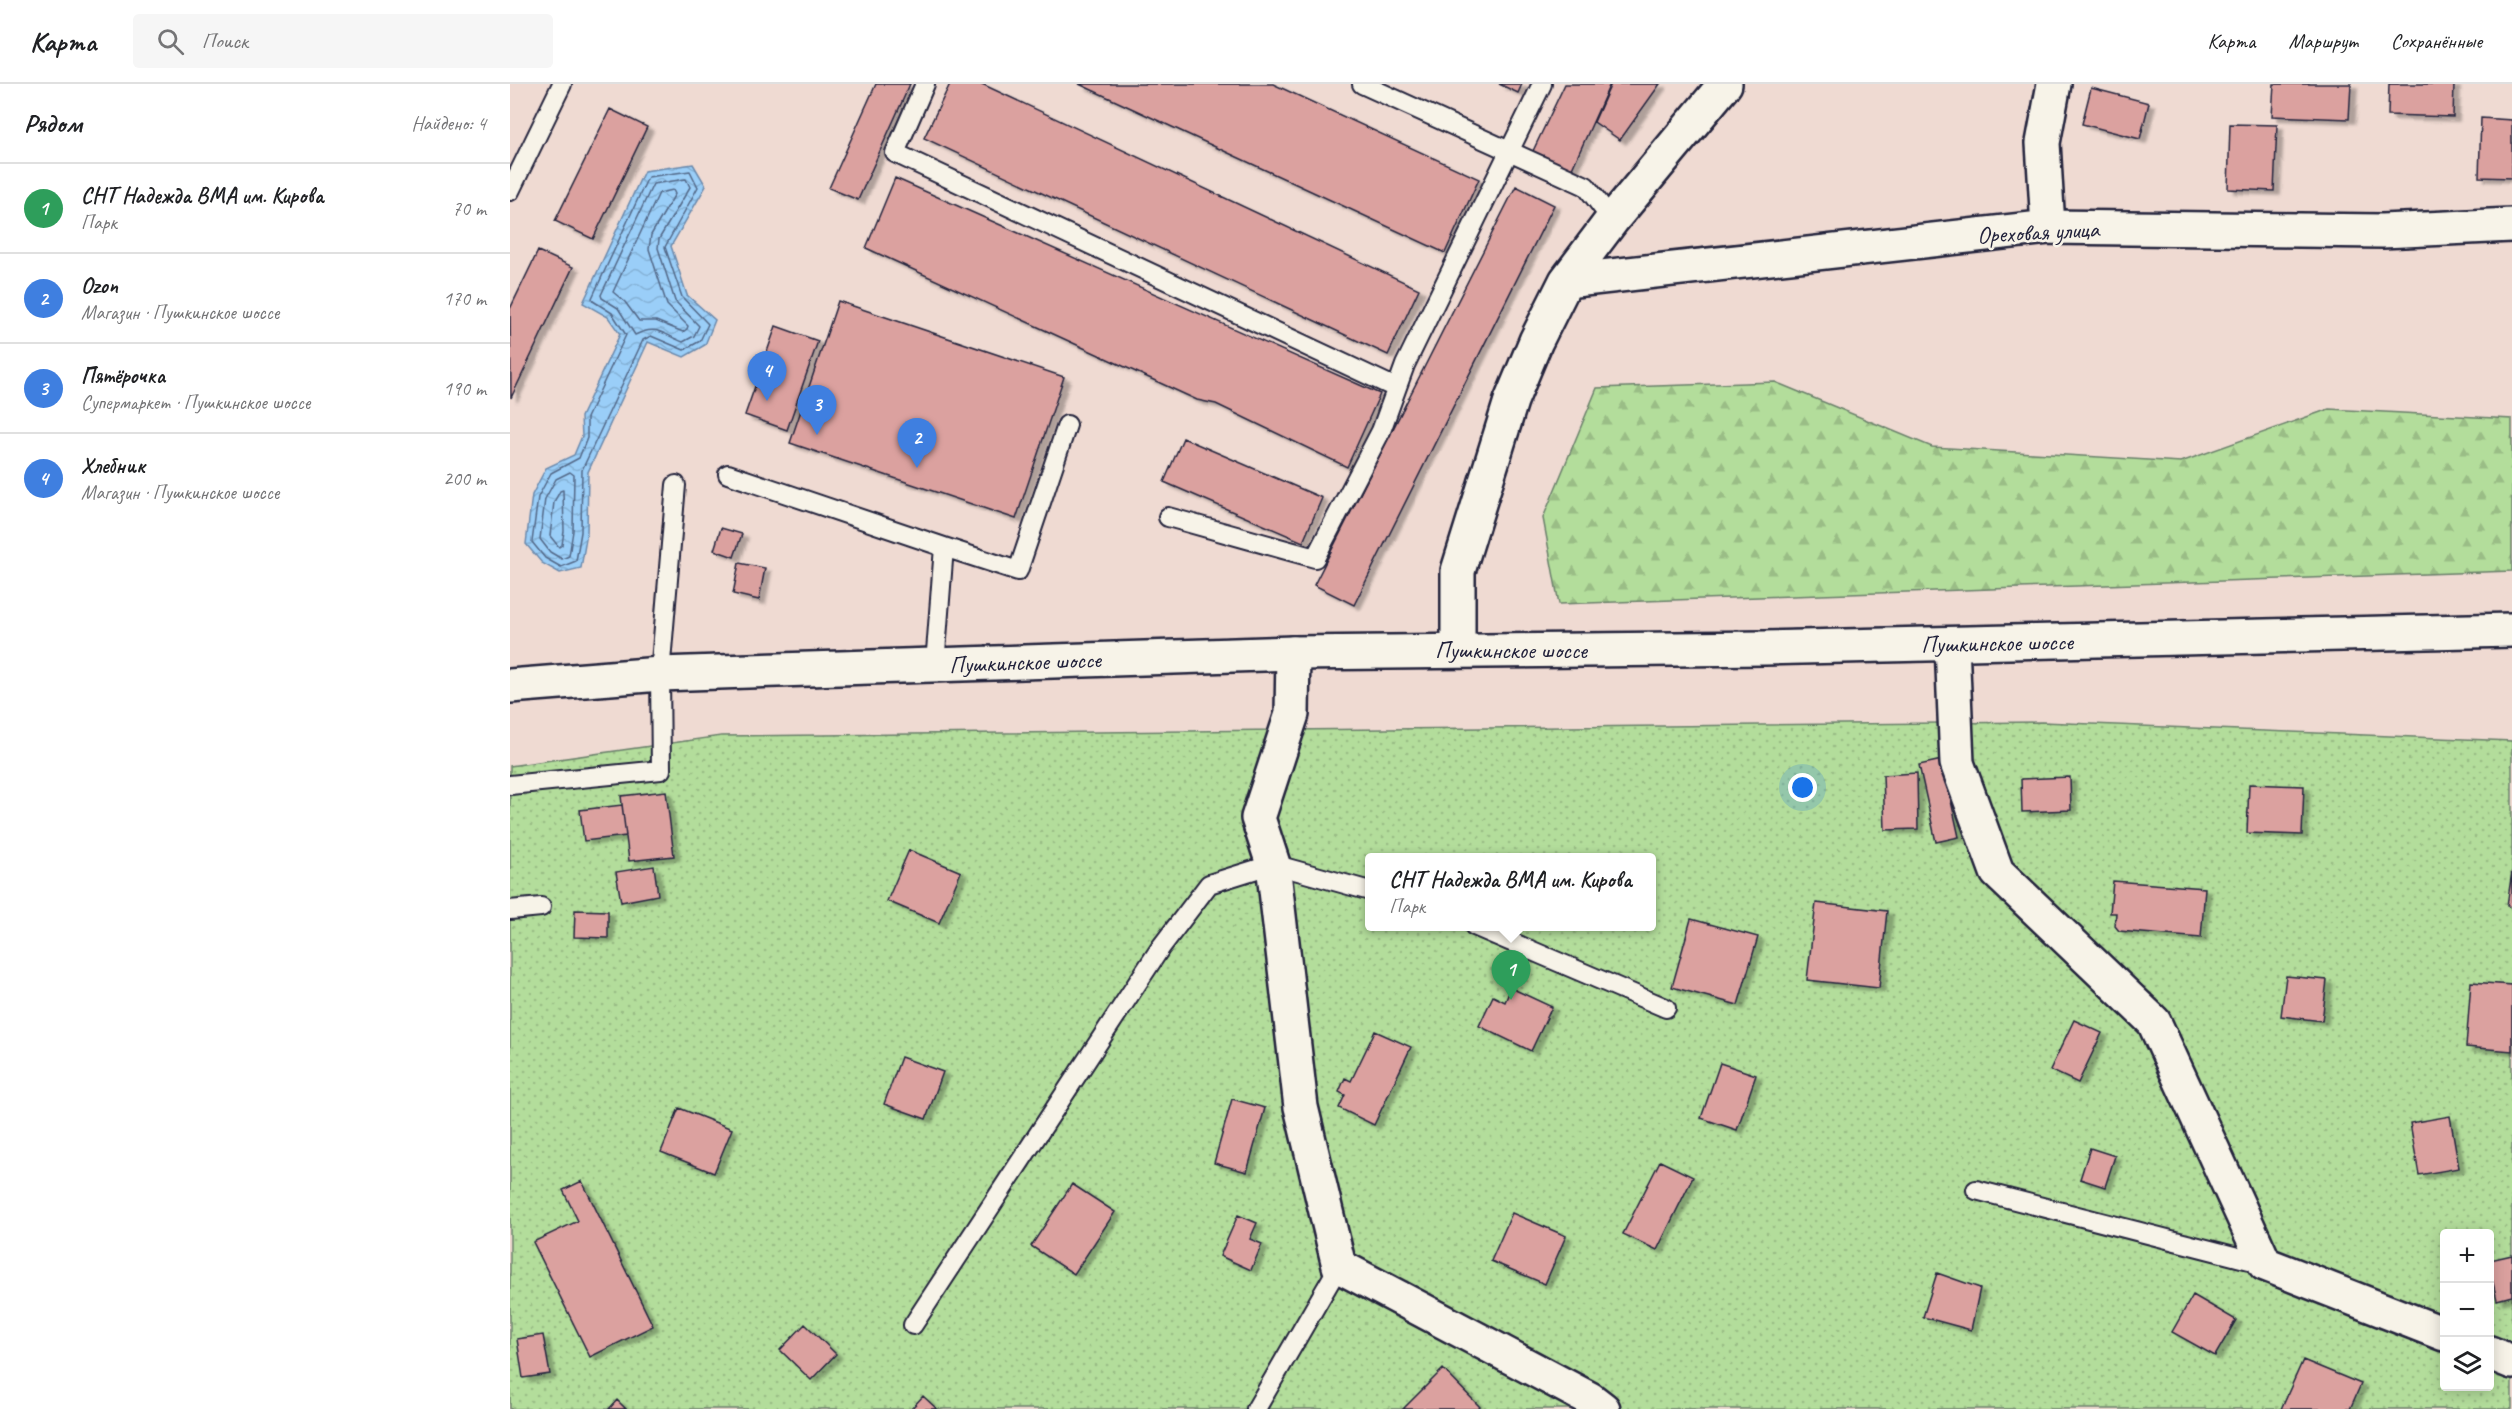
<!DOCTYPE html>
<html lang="ru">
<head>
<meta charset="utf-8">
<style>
	:root { --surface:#fff; --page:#f6f6f6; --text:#202124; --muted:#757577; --line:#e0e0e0; --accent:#d1495b }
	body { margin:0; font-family:Caveat,sans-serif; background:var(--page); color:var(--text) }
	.controls { position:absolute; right:18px; bottom:18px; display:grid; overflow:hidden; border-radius:6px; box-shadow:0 3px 15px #0003 }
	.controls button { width:54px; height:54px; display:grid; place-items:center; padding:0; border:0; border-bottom:2px solid var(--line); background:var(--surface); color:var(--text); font:30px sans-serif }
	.you { position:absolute; left:1293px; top:704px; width:21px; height:21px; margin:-15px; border:4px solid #fff; border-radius:50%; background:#1a73e8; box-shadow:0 0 0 9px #1a73e833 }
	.badge { display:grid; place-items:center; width:39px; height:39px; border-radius:50%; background:var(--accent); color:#fff; font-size:20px; font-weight:700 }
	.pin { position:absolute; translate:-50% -50px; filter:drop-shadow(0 2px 3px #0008) }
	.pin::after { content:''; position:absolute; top:32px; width:21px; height:18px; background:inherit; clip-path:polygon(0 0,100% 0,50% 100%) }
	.popup { position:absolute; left:855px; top:769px; width:291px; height:78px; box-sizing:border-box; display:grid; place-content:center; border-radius:6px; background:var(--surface); filter:drop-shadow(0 2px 4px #0005); font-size:20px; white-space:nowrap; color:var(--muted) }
	.popup b { font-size:22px; color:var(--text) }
	.popup::after { content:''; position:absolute; left:50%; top:100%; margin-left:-12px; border:12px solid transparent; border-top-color:var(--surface) }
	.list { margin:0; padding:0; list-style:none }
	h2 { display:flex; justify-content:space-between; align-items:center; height:78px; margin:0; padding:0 24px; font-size:26px }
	h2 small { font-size:20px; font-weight:400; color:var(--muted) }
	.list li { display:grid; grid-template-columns:39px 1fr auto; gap:18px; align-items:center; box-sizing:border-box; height:90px; padding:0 24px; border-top:2px solid var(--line) }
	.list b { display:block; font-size:22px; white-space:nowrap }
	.list p { margin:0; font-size:20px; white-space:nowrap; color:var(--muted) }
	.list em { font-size:20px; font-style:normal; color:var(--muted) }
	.icon { flex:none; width:33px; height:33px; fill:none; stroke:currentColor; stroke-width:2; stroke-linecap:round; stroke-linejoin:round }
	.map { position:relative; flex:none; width:2002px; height:1325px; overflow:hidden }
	header { display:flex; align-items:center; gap:36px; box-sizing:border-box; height:84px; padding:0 30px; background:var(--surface); border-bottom:2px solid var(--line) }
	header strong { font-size:28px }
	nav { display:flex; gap:33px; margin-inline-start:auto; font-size:21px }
	.search { width:420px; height:54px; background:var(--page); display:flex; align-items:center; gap:15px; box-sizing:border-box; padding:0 21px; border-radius:6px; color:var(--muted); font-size:22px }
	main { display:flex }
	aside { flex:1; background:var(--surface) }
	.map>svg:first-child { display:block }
	.forest { fill:url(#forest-firs); stroke:#6a806b; stroke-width:1.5 }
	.garden { fill:url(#garden-dots); stroke:#6a806b; stroke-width:1.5; fill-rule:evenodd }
	.water { fill:url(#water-waves); stroke:#6a89ac; stroke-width:1.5 }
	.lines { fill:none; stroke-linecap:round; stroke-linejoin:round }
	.shore { stroke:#526787; stroke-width:1.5 }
	.building { fill:#dba19f; stroke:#22223b; stroke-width:1.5; filter:url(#shadow) }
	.service-casing { stroke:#22223b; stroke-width:22 }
	.minor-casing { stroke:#22223b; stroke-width:38 }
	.secondary-casing { stroke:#22223b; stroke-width:38 }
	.service { stroke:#f7f3e8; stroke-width:18 }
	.minor { stroke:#f7f3e8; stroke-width:33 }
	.secondary { stroke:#f7f3e8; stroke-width:33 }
	.labels { text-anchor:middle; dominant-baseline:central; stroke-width:5; stroke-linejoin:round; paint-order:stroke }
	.street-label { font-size:24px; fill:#22223b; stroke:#f7f3e8 }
</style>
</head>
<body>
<header>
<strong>Карта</strong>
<div class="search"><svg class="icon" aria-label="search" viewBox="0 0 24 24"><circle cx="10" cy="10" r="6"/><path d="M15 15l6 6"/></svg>Поиск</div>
<nav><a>Карта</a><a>Маршрут</a><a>Сохранённые</a></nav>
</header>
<main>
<aside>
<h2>Рядом<small>Найдено: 4</small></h2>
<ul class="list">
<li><span class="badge" style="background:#2e9e5b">1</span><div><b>СНТ Надежда ВМА им. Кирова</b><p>Парк</p></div><em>70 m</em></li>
<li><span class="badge" style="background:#3f7fe0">2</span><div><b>Ozon</b><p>Магазин · Пушкинское шоссе</p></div><em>170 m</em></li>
<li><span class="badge" style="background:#3f7fe0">3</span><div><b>Пятёрочка</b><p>Супермаркет · Пушкинское шоссе</p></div><em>190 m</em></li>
<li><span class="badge" style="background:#3f7fe0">4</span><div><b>Хлебник</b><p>Магазин · Пушкинское шоссе</p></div><em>200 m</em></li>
</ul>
</aside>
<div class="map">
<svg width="2002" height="1325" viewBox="0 0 2002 1325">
	<defs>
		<pattern id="forest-firs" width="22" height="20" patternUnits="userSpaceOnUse" patternTransform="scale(1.5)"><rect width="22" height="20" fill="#b3dd9b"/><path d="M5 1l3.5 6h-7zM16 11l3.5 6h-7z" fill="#9abd86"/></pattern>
		<pattern id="garden-dots" width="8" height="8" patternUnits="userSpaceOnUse" patternTransform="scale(1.5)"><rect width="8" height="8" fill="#b3dd9b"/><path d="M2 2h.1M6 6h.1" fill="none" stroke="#9abd86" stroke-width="1.8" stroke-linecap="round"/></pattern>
		<pattern id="water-waves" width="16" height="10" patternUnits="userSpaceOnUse" patternTransform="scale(1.5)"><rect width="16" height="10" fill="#9acef8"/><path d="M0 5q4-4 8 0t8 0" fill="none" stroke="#84b1d6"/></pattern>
		<filter id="shadow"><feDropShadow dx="6" dy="4" stdDeviation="1.5" flood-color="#0004"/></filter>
	</defs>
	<rect width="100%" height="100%" fill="#efdad2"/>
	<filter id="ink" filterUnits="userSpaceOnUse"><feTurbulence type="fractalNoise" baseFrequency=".0167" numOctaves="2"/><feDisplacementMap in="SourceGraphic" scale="12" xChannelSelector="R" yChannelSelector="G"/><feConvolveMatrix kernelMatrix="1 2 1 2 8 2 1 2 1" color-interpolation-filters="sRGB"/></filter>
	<g filter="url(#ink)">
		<path class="forest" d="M 1265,298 L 1422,363 L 1671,378 L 1819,325 L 2002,335 L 2002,487 L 1049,520 L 1033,434 L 1087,304 Z"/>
		<path class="garden" d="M 1532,638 L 2002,657 L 2002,1325 L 0,1325 L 0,682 L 211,652 ZM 860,774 L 1142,774 L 1142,842 L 860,842 ZM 1934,1150 L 1980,1150 L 1980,1302 L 1934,1302 Z"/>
		<path class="water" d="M 183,80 L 196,102 L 161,162 L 177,211 L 205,236 L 195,261 L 174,273 L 138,258 L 78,388 L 77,449 L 71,484 L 50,489 L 32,479 L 16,460 L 22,411 L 36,384 L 64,371 L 72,352 L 71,333 L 110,250 L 98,233 L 73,219 L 134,87 Z"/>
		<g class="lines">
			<path class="shore" d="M 180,87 L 188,103 L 155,163 L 172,213 L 198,240 L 190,257 L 174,266 L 141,252 L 133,256 L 72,386 L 71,448 L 66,477 L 51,483 L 35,474 L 22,458 L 28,413 L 41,389 L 69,374 L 77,354 L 77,334 L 116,251 L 102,229 L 83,217 L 82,214 L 138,93 Z
				M 176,95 L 180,103 L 149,155 L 148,164 L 165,217 L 189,242 L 184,252 L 173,258 C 152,250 147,240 125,251 L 108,224 L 92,214 L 91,211 L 143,100 Z
				M 163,106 L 165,110 L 141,151 L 139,165 L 157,221 L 178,242 L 177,245 L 173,248 L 146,237 L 129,237 L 115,218 L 103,208 L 149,109 Z
				M 60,388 L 64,391 L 63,447 L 59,472 L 52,475 L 40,468 L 30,455 L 35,415 L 46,395 Z
				M 53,406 L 54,447 L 52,461 L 49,463 L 40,452 L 44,418 L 50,407 Z"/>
		</g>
		<path class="building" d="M 366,0 L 400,0 L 348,116 L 319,104 Z
			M 440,0 L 472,0 L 909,205 L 878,271 L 414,54 Z
			M 569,0 L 763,0 L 969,95 L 935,169 Z
			M 989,0 L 1012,0 L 1008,9 Z
			M 1055,0 L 1100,0 L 1061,87 L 1021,71 Z
			M 1101,0 L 1150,0 L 1110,56 L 1084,38 Z
			M 1764,0 L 1841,0 L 1839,35 L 1762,32 Z
			M 1879,0 L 1944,0 L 1943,33 L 1878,31 Z
			M 1581,4 L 1639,19 L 1630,55 L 1572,40 Z
			M 100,25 L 137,43 L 83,155 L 45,137 Z
			M 1971,34 L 2002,36 L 2002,94 L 1969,93 Z
			M 1720,40 L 1767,41 L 1764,107 L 1718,105 Z
			M 385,94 L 870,310 L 837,383 L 706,320 L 687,316 L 356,164 Z
			M 1006,102 L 1044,121 L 844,521 L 804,501 Z
			M 28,167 L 63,183 L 1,314 L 0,225 Z
			M 328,217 L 554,293 L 506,435 L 280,359 Z
			M 266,242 L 308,257 L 277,346 L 235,331 Z
			M 673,354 L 812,414 L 793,458 L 654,398 Z
			M 211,444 L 232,450 L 224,473 L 204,466 Z
			M 229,479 L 255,484 L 249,516 L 223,510 Z
			M 1432,676 L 1449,753 L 1426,758 L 1409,681 Z
			M 1407,689 L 1408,745 L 1375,746 L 1373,691 Z
			M 1560,693 L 1561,726 L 1512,728 L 1511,695 Z
			M 1739,700 L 1794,702 L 1792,751 L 1737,749 Z
			M 156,707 L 164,772 L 119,777 L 111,712 Z
			M 112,721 L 116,752 L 74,757 L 70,726 Z
			M 399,766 L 451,788 L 429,839 L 377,817 Z
			M 144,782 L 148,811 L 111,818 L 106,788 Z
			M 2002,787 L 2002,823 L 1997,822 Z
			M 1603,797 L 1695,804 L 1691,854 L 1609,847 L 1605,842 L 1606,829 L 1600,829 Z
			M 1306,819 L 1377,827 L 1369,904 L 1297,896 Z
			M 65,826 L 98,827 L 98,854 L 64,853 Z
			M 1181,835 L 1248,853 L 1228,921 L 1162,903 Z
			M 1776,892 L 1817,896 L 1812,937 L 1771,932 Z
			M 1961,898 L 2002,901 L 2002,967 L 1956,963 Z
			M 1001,904 L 1042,923 L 1021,967 L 969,942 L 983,912 L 995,918 Z
			M 1564,936 L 1592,949 L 1568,999 L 1540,986 Z
			M 865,947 L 901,963 L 864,1041 L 829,1024 L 835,1011 L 829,1008 L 835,994 L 841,997 Z
			M 391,973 L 433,988 L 416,1035 L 374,1020 Z
			M 1210,979 L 1246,991 L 1227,1046 L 1191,1034 Z
			M 722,1015 L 755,1024 L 737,1088 L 704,1079 Z
			M 169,1024 L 222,1045 L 204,1089 L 151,1068 Z
			M 1940,1032 L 1949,1084 L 1909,1091 L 1900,1039 Z
			M 1580,1064 L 1605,1072 L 1595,1103 L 1570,1095 Z
			M 1150,1077 L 1183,1093 L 1147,1166 L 1113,1150 Z
			M 72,1097 L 143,1242 L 80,1273 L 23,1158 L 68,1137 L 53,1106 Z
			M 562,1100 L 605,1128 L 564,1190 L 521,1162 Z
			M 1002,1129 L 1056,1152 L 1035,1200 L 981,1177 Z
			M 728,1131 L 747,1139 L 740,1155 L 752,1160 L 741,1186 L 710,1172 Z
			M 2002,1171 L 2002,1212 L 1987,1216 L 1980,1186 L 1980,1176 Z
			M 1427,1189 L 1470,1204 L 1461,1246 L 1413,1233 Z
			M 1683,1211 L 1726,1236 L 1705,1272 L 1662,1248 Z
			M 295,1240 L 326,1270 L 301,1296 L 270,1266 Z
			M 33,1251 L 40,1290 L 13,1294 L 7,1255 Z
			M 1793,1276 L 1851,1300 L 1840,1325 L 1771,1325 Z
			M 933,1285 L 970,1323 L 968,1325 L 893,1325 Z
			M 413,1312 L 427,1325 L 401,1325 Z
			M 107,1316 L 116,1325 L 99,1325 Z"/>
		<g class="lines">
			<g class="service-casing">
				<path id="service" d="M 415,0 L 385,69 L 886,304
					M 852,0 L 1076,102 L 1102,136
					M 0,107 L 52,0
					M 218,390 L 434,463 L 425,581
					M 658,433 L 805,474 L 871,347 L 895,281 L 1032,0
					M 434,463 L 508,487 L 557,341
					M 0,701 L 151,686 L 150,590 L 166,401
					M 0,826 L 31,823
					M 964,842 L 1156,924
					M 1466,1106 L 1755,1180
					M 403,1241 L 651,863 L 699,800 L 763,780 L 860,807
					M 746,1325 L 829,1182"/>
			</g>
			<g class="minor-casing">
				<path id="minor" d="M 1538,143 L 1533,59 L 1544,0
					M 1056,197 L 1538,143 L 1872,147 L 2002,141
					M 1442,560 L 1447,679 L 1487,788 L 1644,938 L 1755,1180 L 1934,1250
					M 948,566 L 948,487 L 1001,317 L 1026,257 L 1056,197 L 1102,136 L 1215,0
					M 783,569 L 782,630 L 748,734 L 763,780 L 791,1023 L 829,1182 L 1080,1315 L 1093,1325
					M 1980,1269 L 2002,1278"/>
			</g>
			<g class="secondary-casing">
				<path id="secondary" d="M 0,602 L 150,590 L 783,569 L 1255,564 L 2002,546"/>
			</g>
			<use href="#service" class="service"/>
			<use href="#minor" class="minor"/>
			<use href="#secondary" class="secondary"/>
		</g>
	</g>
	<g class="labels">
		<g class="street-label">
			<text transform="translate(1528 148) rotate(-3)">Ореховая улица</text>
			<text transform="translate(1487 559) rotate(-1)">Пушкинское шоссе</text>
			<text x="1001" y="566">Пушкинское шоссе</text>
			<text transform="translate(515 578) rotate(-2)">Пушкинское шоссе</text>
		</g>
	</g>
</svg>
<div class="controls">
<button>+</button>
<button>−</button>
<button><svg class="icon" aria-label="layers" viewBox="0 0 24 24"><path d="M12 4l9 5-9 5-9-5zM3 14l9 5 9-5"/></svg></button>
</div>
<div class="you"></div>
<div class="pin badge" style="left:1001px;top:916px;background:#2e9e5b">1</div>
<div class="popup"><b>СНТ Надежда ВМА им. Кирова</b>Парк</div>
<div class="pin badge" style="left:407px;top:384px;background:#3f7fe0">2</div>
<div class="pin badge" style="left:307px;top:351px;background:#3f7fe0">3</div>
<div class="pin badge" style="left:257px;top:317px;background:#3f7fe0">4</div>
</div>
</main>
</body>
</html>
